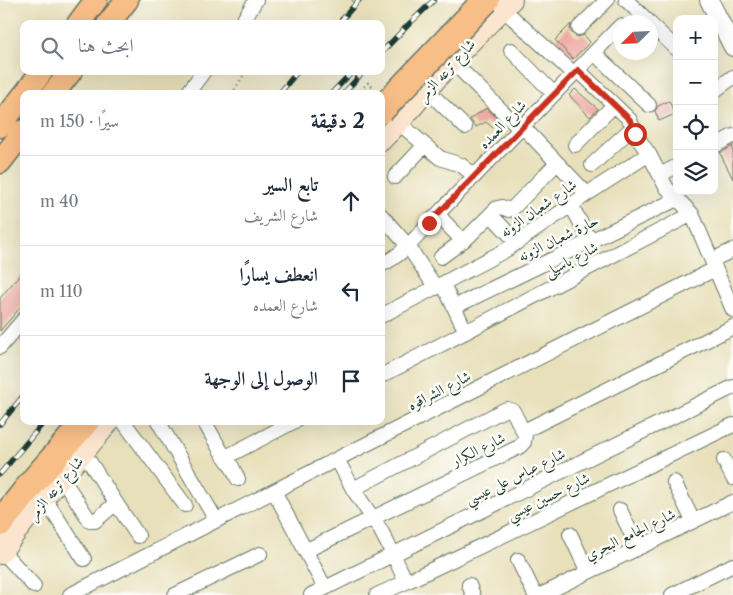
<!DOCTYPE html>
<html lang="ar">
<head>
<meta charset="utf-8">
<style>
	:root { --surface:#fff; --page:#f2f2f3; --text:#1f2937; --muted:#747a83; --line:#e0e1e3 }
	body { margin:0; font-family:"Libre Caslon Text",Amiri,serif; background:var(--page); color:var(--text); direction:rtl }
	.controls { position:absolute; right:15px; top:15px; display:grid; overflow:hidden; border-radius:10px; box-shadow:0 5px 20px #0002 }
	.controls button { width:45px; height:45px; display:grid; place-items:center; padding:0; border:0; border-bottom:1px solid var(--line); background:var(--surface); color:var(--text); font:25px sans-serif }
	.compass { position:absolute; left:613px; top:15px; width:45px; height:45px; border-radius:50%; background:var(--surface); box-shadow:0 5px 20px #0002; rotate:246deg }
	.stop { position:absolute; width:15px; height:15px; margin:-11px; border:4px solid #c8321e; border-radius:50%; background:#fff }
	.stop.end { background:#c8321e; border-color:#fff; box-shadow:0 1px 5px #0008 }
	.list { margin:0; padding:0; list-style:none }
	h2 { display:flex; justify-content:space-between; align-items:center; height:65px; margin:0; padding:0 20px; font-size:21px }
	h2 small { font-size:16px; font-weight:400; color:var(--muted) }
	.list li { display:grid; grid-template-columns:32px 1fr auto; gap:15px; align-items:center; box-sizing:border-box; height:90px; padding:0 20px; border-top:1px solid var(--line) }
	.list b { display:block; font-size:19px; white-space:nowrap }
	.list p { margin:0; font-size:16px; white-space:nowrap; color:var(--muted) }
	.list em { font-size:16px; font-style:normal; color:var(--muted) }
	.icon { flex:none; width:28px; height:28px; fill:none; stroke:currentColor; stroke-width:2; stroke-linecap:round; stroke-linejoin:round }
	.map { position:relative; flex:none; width:733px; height:595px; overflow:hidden; direction:ltr }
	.search { position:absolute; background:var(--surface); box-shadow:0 5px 20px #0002; left:20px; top:20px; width:365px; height:55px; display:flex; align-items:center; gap:12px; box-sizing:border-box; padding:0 18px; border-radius:10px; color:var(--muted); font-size:19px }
	.panel { position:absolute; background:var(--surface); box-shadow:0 5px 20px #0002; left:20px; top:90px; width:365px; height:335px; border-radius:10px; direction:rtl }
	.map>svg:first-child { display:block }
	.building { fill:#eea9a1 }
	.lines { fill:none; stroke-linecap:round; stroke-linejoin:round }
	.minor-casing { stroke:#657663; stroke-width:16 }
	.tertiary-casing { stroke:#657663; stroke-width:20 }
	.secondary-casing { stroke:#657663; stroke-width:22 }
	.primary-casing { stroke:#657663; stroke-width:25 }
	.motorway-casing { stroke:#657663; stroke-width:29 }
	.path { stroke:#657663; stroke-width:2.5; stroke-dasharray:1 4; stroke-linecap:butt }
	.minor { stroke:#fff; stroke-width:14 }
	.tertiary { stroke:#fff; stroke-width:18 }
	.secondary { stroke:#fce5cf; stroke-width:20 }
	.primary { stroke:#f7be87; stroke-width:22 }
	.motorway { stroke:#f7be87; stroke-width:26 }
	.rail-casing { stroke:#1f3d34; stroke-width:5.5 }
	.rail { stroke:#fdfcf7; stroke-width:4; stroke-dasharray:11; stroke-linecap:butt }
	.motorway-bridge-casing { stroke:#657663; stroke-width:29; stroke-linecap:butt }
	.motorway-bridge { stroke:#f7be87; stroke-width:26 }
	.route { stroke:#c8321e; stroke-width:6 }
	.labels { text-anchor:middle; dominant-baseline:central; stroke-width:5; stroke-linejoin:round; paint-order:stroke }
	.street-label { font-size:15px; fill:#1f3d34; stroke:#fdfcf7 }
</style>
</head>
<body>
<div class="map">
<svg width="733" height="595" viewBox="0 0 733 595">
	<rect width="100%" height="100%" fill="#fdfcf7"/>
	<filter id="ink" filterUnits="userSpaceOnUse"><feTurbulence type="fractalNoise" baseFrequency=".02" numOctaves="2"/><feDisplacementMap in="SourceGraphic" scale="10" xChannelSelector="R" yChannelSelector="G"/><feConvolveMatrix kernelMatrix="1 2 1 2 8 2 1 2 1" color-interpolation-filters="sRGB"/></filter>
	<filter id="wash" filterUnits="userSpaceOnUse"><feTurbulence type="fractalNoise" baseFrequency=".0096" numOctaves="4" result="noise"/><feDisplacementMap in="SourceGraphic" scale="20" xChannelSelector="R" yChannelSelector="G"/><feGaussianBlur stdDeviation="1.12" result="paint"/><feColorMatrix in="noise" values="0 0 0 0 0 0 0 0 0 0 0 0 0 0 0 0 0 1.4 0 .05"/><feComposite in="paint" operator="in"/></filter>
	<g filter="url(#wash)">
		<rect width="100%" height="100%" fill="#e8e0bb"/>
		<g id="blocks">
			<path class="building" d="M 571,24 L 570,30 L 573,34 L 577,37 L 584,35 L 590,42 L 573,59 L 555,40 Z
				M 575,89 L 598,109 L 590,117 L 569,95 Z
				M 669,101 L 675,114 L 659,121 L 655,111 L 658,106 Z
				M 487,108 L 500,122 L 493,128 L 486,122 L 476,127 L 470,119 Z
				M 733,146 L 733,179 L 720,153 Z
				M 24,270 L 24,303 L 0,331 L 0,298 Z"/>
		</g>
	</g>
	<g filter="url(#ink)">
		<use href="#blocks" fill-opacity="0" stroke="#657663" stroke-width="1"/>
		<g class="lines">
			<g class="minor-casing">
				<path id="minor" d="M 626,0 L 649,22
					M 503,9 L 574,74
					M 241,24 L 256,0
					M 650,24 L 677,49
					M 579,28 L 607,0
					M 511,50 L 554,94
					M 594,53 L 649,105
					M 452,61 L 520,129
					M 578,70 L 630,120 L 635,134 L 649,154 L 666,187 L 692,214 L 733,310
					M 427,90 L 465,127
					M 714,91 L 733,77
					M 187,94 L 204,71
					M 399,123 L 440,158 L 461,165 L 475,176
					M 523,127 L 587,194
					M 575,145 L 614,105
					M 714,146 L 733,136
					M 592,165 L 633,127
					M 660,175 L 677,166
					M 395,177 L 425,145
					M 571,205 L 590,240
					M 381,215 L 408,246 L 436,288
					M 438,215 L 463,241
					M 491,215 L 510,235
					M 441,257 L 468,237 L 497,208 L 502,207 L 509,210 L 513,208 L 557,163
					M 712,260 L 733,250
					M 381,265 C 402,255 414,240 429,223 L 620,26
					M 443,284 L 466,332
					M 454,307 L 677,199
					M 381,316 L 506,250 L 587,194 L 649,154
					M 0,347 L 24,319
					M 381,376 L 692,214
					M 123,421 L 185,505
					M 158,421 L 216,520
					M 204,421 L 222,453 L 231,465 L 238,479
					M 524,431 L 733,327
					M 84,453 L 116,503 L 138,536
					M 226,457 L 295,421
					M 337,459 L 353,489 L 380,529 L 393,554 L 406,582
					M 724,460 L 733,478
					M 62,478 L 90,521 L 95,521 L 116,503
					M 674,482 L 693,521
					M 274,491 L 325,588
					M 44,498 L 84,559
					M 620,510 L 638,548
					M 570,534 L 588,572
					M 2,551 L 34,586
					M 305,551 L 519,447 L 524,442 L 525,435 L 513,411 L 507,409 L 504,410 L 353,489
					M 518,560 L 535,595
					M 469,585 L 473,595
					M 70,595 L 337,459 L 715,269
					M 175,595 L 260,554
					M 311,595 L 733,387
					M 377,595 L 406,582 L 733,425
					M 541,595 L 733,502
					M 672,595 L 733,565"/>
			</g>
			<g class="tertiary-casing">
				<path id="tertiary" d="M 709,0 L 733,47"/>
			</g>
			<g class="secondary-casing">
				<path id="secondary" d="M 381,141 L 399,123 L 452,61 L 512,0
					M 0,554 C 33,507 74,466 110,421"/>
			</g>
			<g class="primary-casing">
				<path id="primary" d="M 78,24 L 96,0
					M 108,24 L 127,0
					M 25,94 L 42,71
					M 53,94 L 71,71
					M 0,126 L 24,95
					M 0,162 L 24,131"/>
			</g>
			<g class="motorway-casing">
				<path id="motorway" d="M 0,523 L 37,477 L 86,421"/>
			</g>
			<path class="path" d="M 352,1 L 353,0
				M 232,94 L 246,71
				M 357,94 L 368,83 L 375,89"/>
			<use href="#minor" class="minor"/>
			<use href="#tertiary" class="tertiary"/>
			<use href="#secondary" class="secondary"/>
			<use href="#primary" class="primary"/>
			<use href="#motorway" class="motorway"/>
			<g class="rail-casing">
				<path id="rail" d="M 338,24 L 359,0
					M 381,53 L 409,24 L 434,0
					M 279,94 L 298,71
					M 331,94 L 353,71
					M 343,94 L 364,71
					M 0,424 L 24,395
					M 0,474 L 45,421"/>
			</g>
			<use href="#rail" class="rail"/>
			<g class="motorway-bridge-casing">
				<path id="motorway-bridge" d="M 381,110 L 486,0"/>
			</g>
			<use href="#motorway-bridge" class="motorway-bridge"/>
		</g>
	</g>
	<g class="lines" filter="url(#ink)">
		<path class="route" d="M 429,223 L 578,70 L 630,120 L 635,134"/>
	</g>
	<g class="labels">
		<g class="street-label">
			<text transform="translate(446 70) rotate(-48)">شارع ترعه الزمر</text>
			<text transform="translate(502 124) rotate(-46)">شارع العمده</text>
			<text transform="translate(538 208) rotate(-35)">شارع شعبان الزونه</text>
			<text transform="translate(558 238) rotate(-26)">حارة شعبان الزونه</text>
			<text transform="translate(571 259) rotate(-28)">شارع باسيلى</text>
			<text transform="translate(439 390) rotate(-27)">شارع الشراقوه</text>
			<text transform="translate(478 449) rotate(-26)">شارع الكرار</text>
			<text transform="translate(515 476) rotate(-26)">شارع عباس على عيسي</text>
			<text transform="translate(55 488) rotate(-50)">شارع ترعه الزمر</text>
			<text transform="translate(548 496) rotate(-26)">شارع حسين عيسي</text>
			<text transform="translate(630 534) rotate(-26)">شارع الجامع البحري</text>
		</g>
	</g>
</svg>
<div class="controls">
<button>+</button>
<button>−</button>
<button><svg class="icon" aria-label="locate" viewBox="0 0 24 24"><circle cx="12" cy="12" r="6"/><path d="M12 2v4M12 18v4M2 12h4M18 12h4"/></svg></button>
<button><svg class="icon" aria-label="layers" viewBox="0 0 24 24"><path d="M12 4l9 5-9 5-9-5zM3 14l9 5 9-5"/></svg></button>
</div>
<svg class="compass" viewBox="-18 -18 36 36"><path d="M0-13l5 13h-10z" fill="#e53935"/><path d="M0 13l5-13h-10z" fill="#747a83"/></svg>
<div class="stop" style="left:635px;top:134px"></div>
<div class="stop end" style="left:429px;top:223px"></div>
<div class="search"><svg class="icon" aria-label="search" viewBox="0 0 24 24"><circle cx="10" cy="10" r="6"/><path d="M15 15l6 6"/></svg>ابحث هنا</div>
<section class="panel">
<h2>2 دقيقة<small>سيرًا · 150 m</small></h2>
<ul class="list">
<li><svg class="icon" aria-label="ahead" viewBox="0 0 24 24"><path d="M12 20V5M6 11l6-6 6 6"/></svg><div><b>تابع السير</b><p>شارع الشريف</p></div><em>40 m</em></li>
<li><svg class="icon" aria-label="left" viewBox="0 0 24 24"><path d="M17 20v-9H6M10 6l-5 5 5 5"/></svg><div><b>انعطف يسارًا</b><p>شارع العمده</p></div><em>110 m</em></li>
<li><svg class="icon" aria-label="arrive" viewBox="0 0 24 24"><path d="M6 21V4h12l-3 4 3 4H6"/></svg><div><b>الوصول إلى الوجهة</b></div></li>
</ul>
</section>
</div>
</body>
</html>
